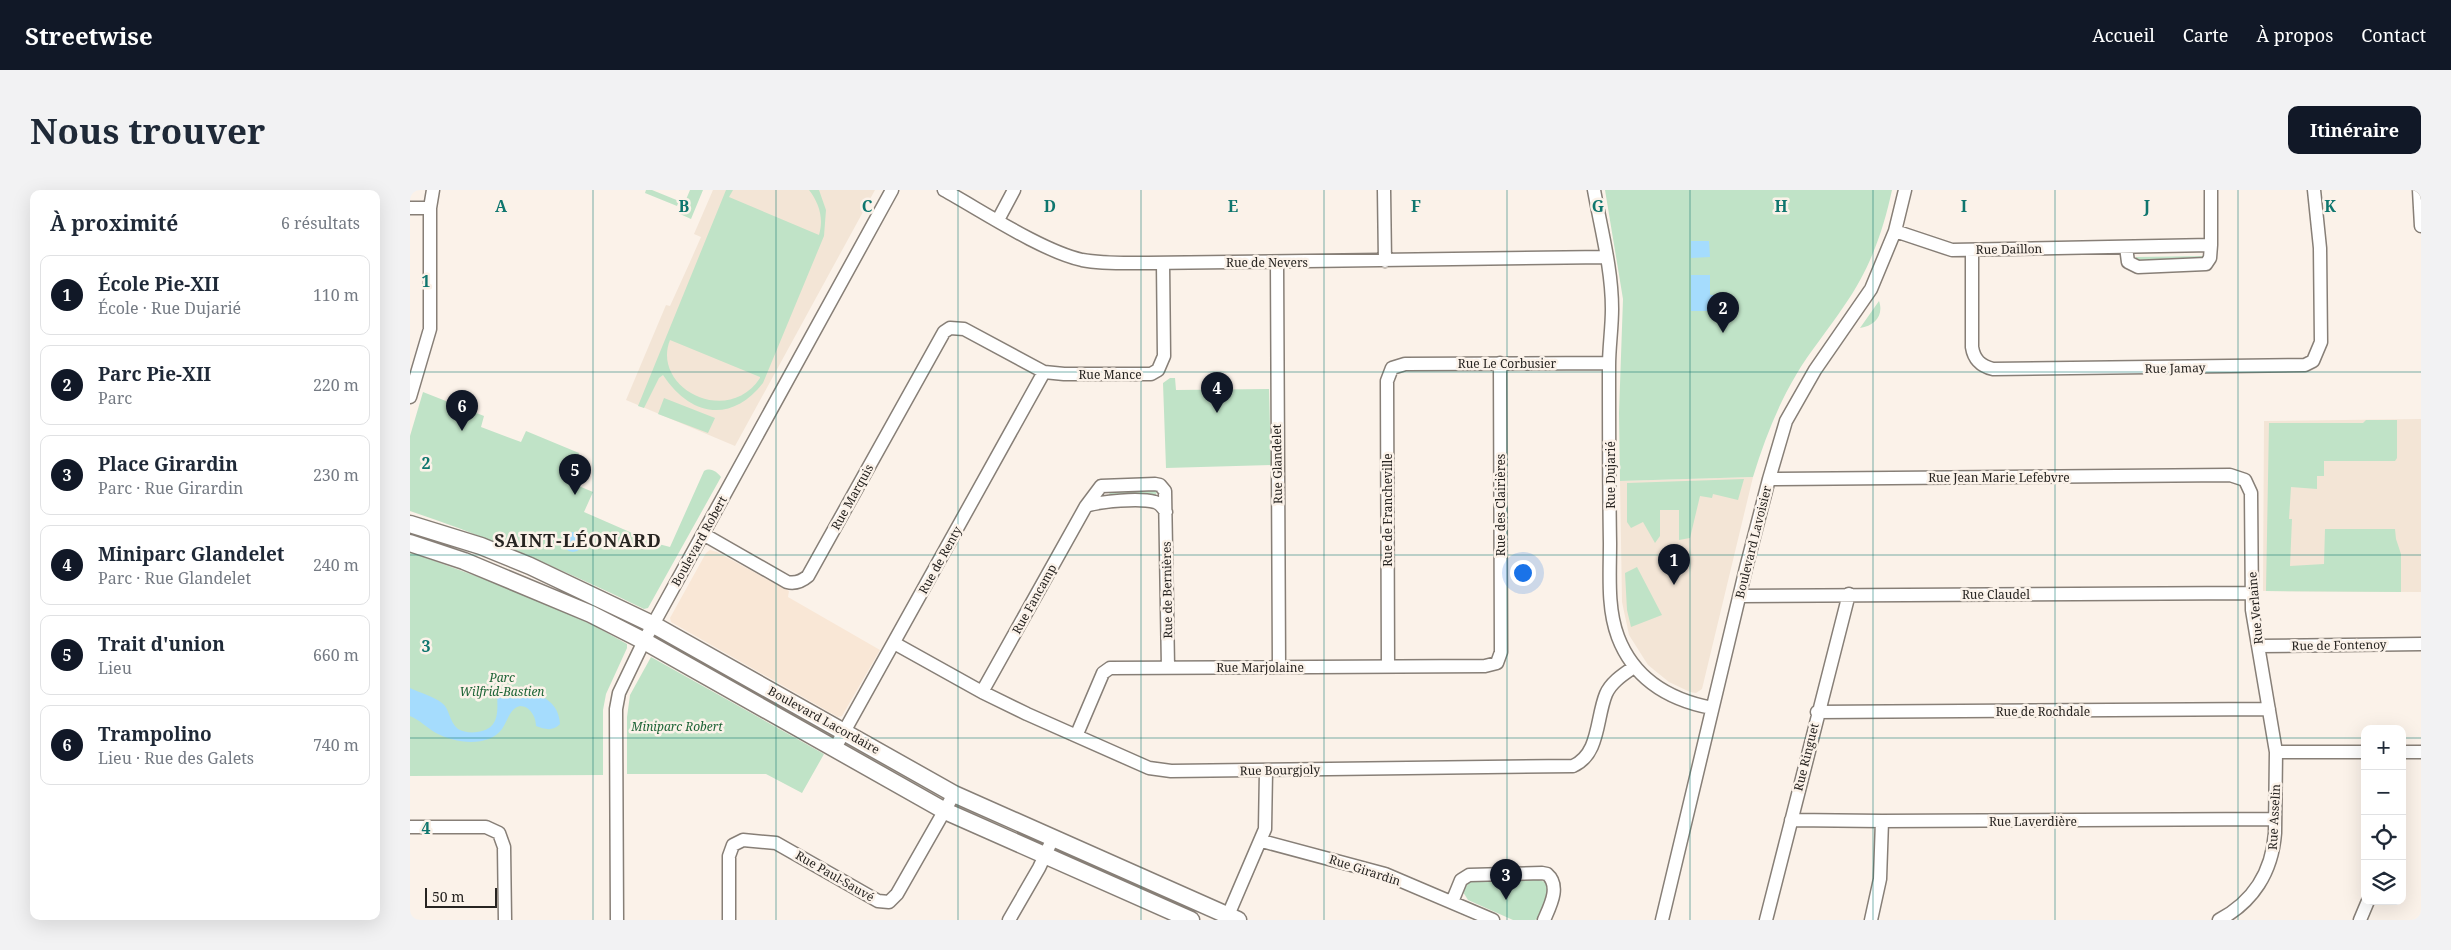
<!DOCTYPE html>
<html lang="fr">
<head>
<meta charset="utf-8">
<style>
	:root { --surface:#fff; --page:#f2f2f3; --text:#1f2937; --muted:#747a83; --line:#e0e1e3; --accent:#111827 }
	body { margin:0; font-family:"Noto Serif",serif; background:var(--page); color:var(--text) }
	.controls { position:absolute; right:15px; bottom:15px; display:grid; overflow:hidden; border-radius:10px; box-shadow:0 5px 20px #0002 }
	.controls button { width:45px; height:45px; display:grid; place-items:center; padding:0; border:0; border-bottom:1px solid var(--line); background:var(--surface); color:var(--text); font:25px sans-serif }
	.scale { position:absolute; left:15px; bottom:12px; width:72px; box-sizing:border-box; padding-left:5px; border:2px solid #272421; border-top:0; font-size:14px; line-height:18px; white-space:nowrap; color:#272421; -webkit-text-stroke:4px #fbf2e9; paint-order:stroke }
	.you { position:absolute; left:1112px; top:382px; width:18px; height:18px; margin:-12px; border:4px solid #fff; border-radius:50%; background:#1a73e8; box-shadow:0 0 0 8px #1a73e833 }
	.badge { display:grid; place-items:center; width:32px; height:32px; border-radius:50%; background:var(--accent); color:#fff; font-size:16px; font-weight:700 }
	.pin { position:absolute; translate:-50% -41px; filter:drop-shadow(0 1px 2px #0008) }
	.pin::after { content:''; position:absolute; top:26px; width:18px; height:15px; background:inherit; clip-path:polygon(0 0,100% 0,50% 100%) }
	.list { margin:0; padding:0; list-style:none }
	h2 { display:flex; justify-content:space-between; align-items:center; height:65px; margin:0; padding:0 20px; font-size:21px }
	h2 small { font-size:16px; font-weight:400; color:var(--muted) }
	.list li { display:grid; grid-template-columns:32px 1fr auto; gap:15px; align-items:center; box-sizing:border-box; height:80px; margin:0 10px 10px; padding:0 10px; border:1px solid var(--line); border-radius:10px }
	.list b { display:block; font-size:19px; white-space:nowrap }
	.list p { margin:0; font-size:16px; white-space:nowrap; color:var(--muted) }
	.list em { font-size:16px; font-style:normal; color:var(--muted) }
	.icon { flex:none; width:28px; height:28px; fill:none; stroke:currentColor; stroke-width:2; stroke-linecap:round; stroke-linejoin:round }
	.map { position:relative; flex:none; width:2011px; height:730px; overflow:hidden; border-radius:10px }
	header { display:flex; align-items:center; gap:30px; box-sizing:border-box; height:70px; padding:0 25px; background:var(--accent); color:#fff }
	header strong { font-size:24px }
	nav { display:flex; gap:28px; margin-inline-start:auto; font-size:18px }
	.intro { display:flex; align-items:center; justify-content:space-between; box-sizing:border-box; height:120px; padding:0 30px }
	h1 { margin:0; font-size:35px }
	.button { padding:12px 22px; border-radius:10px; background:var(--accent); color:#fff; font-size:18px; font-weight:700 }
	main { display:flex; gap:30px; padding:0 30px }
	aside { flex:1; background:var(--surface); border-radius:10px; box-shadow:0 5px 20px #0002 }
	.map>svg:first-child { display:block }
	.commercial { fill:#f9e7d6 }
	.built { fill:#f3e5d6 }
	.green { fill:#c0e3c7; fill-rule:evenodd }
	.water { fill:#a5dcfd }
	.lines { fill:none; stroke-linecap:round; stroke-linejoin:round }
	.minor-casing { stroke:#877f77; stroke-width:15 }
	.major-casing { stroke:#877f77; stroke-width:19 }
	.minor { stroke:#fff; stroke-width:12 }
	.major { stroke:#fff; stroke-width:16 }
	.grid { fill:none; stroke:#0f766e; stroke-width:1; stroke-opacity:0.55 }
	.labels { text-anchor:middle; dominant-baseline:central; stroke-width:5; stroke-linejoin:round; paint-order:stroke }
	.street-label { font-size:12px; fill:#272421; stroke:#fbf2e9 }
	.park-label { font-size:12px; font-style:italic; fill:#1d6436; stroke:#fbf2e9 }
	.district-label { font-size:18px; font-weight:bold; letter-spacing:1px; fill:#272421; stroke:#fbf2e9 }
	.grid-label { font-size:16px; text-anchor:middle; font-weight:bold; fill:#0f766e; stroke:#fbf2e9; stroke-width:5; stroke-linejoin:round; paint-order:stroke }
</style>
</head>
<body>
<header>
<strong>Streetwise</strong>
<nav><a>Accueil</a><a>Carte</a><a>À propos</a><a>Contact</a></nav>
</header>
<div class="intro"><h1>Nous trouver</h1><a class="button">Itinéraire</a></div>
<main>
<aside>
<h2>À proximité<small>6 résultats</small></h2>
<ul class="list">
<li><span class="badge">1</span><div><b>École Pie-XII</b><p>École · Rue Dujarié</p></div><em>110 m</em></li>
<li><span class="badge">2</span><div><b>Parc Pie-XII</b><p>Parc</p></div><em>220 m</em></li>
<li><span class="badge">3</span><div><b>Place Girardin</b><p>Parc · Rue Girardin</p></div><em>230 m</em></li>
<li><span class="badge">4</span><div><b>Miniparc Glandelet</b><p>Parc · Rue Glandelet</p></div><em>240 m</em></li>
<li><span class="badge">5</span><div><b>Trait d'union</b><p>Lieu</p></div><em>660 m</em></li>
<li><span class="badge">6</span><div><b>Trampolino</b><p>Lieu · Rue des Galets</p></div><em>740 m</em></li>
</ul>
</aside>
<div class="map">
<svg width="2011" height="730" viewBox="0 0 2011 730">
	<rect width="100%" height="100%" fill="#fbf2e9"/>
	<path class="commercial" d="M 300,360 L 307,362 L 379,401 L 378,407 L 470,460 L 432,526 L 428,527 L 261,432 L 260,428 L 296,363 Z"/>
	<path class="built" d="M 303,0 L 465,0 L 325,256 L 216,210 L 256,115 L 260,116 L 280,72 L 291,47 L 284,44 Z
		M 2011,229 L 2011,402 L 1853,401 L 1854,231 Z
		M 1343,287 L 1292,499 L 1286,503 L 1280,502 L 1259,492 L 1238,475 L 1219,445 L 1212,412 L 1210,291 Z"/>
	<path class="green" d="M 236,0 L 242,0 L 269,11 L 267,16 L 235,3 Z
		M 280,0 L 293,0 L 281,29 L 270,24 Z
		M 316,0 L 323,0 L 319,7 L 409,45 C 414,28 409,13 399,0 L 409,0 L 416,20 L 414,46 L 353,193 C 321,234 280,226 253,185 L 249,188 L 234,218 L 228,216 ZM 260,150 L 350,187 L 350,188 C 317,238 241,197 260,150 Z
		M 1195,0 L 1482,0 C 1473,42 1459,81 1434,116 C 1419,139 1400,161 1386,185 C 1367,217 1354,251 1343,287 L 1210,291 L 1209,223 L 1213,109 Z
		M 1795,66 L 1795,69 L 1726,70 L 1726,67 Z
		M 1469,111 C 1474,125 1465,136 1450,138 Z
		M 760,188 L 765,188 L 766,200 L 859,199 L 861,275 L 756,278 L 753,193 Z
		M 13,202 L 74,226 L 71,237 L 111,252 L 116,241 L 169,263 L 157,291 L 183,302 L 174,322 L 245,353 L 260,357 L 294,281 C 301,277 307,282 311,287 L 238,418 L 234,419 C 158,382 81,348 0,321 L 0,246 Z
		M 254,208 L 305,228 L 298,243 L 248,224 Z
		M 1956,230 L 1987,230 L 1987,268 L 1985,271 L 1914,271 L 1914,286 L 1907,286 L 1907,299 L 1881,297 L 1879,329 L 1882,329 L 1880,376 L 1914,374 L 1915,339 L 1985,339 L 1986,349 L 1991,364 L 1991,402 L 1856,401 L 1859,233 L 1953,233 Z
		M 1334,289 L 1328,310 L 1303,304 L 1302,308 L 1290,306 L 1280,348 L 1269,350 L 1269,320 L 1250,320 L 1250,346 L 1245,353 L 1233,332 L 1221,338 L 1217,332 L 1217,293 Z
		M 700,299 L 746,300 L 747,302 L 745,306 L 699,307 Z
		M 0,362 L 104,400 L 183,435 L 217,454 L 217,458 L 196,504 L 193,520 L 193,585 L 0,586 Z
		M 1227,377 L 1252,425 L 1221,437 L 1217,420 L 1215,383 Z
		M 241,467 L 414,564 L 392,603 L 356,584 L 217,584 L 217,527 L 220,505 Z
		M 1129,690 L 1135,692 C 1141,701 1132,720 1127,729 L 1125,730 L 1103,730 L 1058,710 L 1053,702 L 1058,693 L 1064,691 Z"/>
	<path class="water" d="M 1281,51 L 1299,51 L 1300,67 L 1281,68 Z
		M 1281,85 L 1300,85 L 1300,105 L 1317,105 L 1317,121 L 1281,121 Z
		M153 352a10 10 0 1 1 20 0a10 10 0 1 1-20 0Z
		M 0,498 C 10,503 23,506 32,513 C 40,519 39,532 48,539 C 53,542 61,543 67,542 C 89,539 88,523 87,504 L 95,498 C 117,499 149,505 150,534 C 142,542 135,539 126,536 C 126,527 120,516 110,516 C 99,519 98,531 92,539 C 78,558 44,553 26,543 C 17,538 10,530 0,526 Z"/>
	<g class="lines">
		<g class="minor-casing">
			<path id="minor" d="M 534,0 C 572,21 632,61 672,70 C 694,74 716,73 738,73 L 1196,67
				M 974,0 L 975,71
				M 1184,0 C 1191,39 1202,79 1202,119 C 1202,138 1199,157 1199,176 C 1199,235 1199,294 1200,353 C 1200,384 1197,418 1208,447 C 1224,489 1260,510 1302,518
				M 2009,0 L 2011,36
				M 0,18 L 20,18
				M 588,30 L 604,0
				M 1485,41 L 1542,60 L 1801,55 L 1801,0
				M 1716,57 L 1718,72 L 1728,77 L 1796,74 L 1800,68 L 1801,55
				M 1562,60 L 1562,157 C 1564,170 1571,176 1583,179 L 1895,175 L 1903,171 L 1911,152 L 1910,58 L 1904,0
				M 867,72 L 869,477
				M 0,207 L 20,139 L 20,18 L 23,0
				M 1359,289 L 1820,285 L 1835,290 L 1841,303 L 1842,420 L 1866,562 L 1865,643 C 1862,682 1843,712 1809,730
				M 676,316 C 691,311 730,308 745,312 C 750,313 753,318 756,322
				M 293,344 L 377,392 C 385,394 391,392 398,386 L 534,142 L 540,138 L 554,139 L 634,182 L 654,184 L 741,184 L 748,180 L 754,166 L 753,73
				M 1330,406 L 1841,403
				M 484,453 L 572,502 L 617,524 L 739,578 L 761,581 L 1163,576 C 1190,564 1186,528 1196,504 C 1201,492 1214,484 1224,477
				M 1848,456 L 2011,454
				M 978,477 L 977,191 L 982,178 L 995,174 L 1199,173
				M 572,502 L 676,316 L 691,296 L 745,294 L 750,295 L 755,301 L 758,477
				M 1407,522 L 1859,519
				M 667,544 L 693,483 L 700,478 L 1075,476 L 1087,473 L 1091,462 L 1090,173
				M 425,558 L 634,182
				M 1866,562 L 1955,562
				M 1992,562 L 2011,562
				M 1381,630 L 1472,631 L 1865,629
				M 0,637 L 76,637 L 89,643 L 94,657 L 95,730
				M 852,651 L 975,684 L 1083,730
				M 1042,712 L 1051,690 L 1059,685 L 1132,683 L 1137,684 C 1151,696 1140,716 1134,730
				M 207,730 L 206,519 L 209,503 L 234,451 L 482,0
				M 319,730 L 319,666 L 323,655 L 333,650 L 366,653 L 468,711 L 479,712 L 487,704 L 544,604
				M 599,730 L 629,678 L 643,648
				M 816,730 L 855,639 L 856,581
				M 1252,730 L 1336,378 L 1359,289 L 1376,231 L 1405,180 L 1461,99 L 1485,41 L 1495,0
				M 1356,730 L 1439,404
				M 1461,730 L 1470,689 L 1472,631
				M 1950,730 L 1958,711"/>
		</g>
		<g class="major-casing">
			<path id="major" d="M 0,334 L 71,356 L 120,376 L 244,435 L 544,604 L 828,730
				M 0,353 L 54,371 L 181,424 L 234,451 L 535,621 L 781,730"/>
		</g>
		<use href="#minor" class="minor"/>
		<use href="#major" class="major"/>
	</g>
	<path class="grid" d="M 183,0 L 183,730M 366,0 L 366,730M 548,0 L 548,730M 731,0 L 731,730M 914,0 L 914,730M 1097,0 L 1097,730M 1280,0 L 1280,730M 1463,0 L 1463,730M 1645,0 L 1645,730M 1828,0 L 1828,730M 0,182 L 2011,182M 0,365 L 2011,365M 0,548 L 1955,548M 1992,548 L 2011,548"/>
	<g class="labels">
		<g class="street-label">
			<text transform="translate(1599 59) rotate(-1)">Rue Daillon</text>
			<text x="857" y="72">Rue de Nevers</text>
			<text x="1097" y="173">Rue Le Corbusier</text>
			<text transform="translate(1765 178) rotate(-1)">Rue Jamay</text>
			<text x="700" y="184">Rue Mance</text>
			<text transform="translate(867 274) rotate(-91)">Rue Glandelet</text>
			<text transform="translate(1200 285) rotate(-90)">Rue Dujarié</text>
			<text x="1589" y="287">Rue Jean Marie Lefebvre</text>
			<text transform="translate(442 307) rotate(-61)">Rue Marquis</text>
			<text transform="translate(1090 315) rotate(-90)">Rue des Clairières</text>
			<text transform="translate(977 320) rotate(-90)">Rue de Francheville</text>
			<text transform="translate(289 351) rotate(-61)">Boulevard Robert</text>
			<text transform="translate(1343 352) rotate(-76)">Boulevard Lavoisier</text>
			<text transform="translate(530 370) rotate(-61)">Rue de Renty</text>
			<text transform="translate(757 400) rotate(-91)">Rue de Bernières</text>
			<text x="1586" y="404">Rue Claudel</text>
			<text transform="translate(624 409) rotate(-61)">Rue Fancamp</text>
			<text transform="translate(1845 418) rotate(-95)">Rue Verlaine</text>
			<text transform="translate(1929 455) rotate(-1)">Rue de Fontenoy</text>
			<text x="850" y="477">Rue Marjolaine</text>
			<text x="1633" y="521">Rue de Rochdale</text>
			<text transform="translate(414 530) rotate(29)">Boulevard Lacordaire</text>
			<text transform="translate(1396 567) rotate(-76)">Rue Ringuet</text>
			<text transform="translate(870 580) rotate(-1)">Rue Bourgjoly</text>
			<text transform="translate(1864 627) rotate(-87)">Rue Asselin</text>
			<text x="1623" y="631">Rue Laverdière</text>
			<text transform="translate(955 680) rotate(18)">Rue Girardin</text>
			<text transform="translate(425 686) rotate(30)">Rue Paul-Sauvé</text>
		</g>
		<g class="park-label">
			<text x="92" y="487">Parc<tspan x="92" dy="14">Wilfrid-Bastien</tspan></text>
			<text x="267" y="536">Miniparc Robert</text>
		</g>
		<g class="district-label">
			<text x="168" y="350">SAINT-LÉONARD</text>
		</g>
	</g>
	<g class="grid-label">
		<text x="91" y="22">A</text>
		<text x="274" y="22">B</text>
		<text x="457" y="22">C</text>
		<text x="640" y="22">D</text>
		<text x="823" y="22">E</text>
		<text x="1006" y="22">F</text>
		<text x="1188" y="22">G</text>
		<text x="1371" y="22">H</text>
		<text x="1554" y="22">I</text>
		<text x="1737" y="22">J</text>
		<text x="1920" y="22">K</text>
		<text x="16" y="97">1</text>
		<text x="16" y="279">2</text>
		<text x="16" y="462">3</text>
		<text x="16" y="644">4</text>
	</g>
</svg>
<div class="controls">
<button>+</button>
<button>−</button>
<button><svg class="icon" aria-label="locate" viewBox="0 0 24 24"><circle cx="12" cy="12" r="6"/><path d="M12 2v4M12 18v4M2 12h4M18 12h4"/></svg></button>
<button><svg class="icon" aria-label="layers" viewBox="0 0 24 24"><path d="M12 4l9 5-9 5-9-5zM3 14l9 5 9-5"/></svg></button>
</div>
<div class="scale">50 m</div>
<div class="you"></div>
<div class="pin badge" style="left:1264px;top:395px">1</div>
<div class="pin badge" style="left:1313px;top:143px">2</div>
<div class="pin badge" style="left:1096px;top:710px">3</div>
<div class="pin badge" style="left:807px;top:223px">4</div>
<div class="pin badge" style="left:165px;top:305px">5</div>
<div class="pin badge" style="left:52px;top:241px">6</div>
</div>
</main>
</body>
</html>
